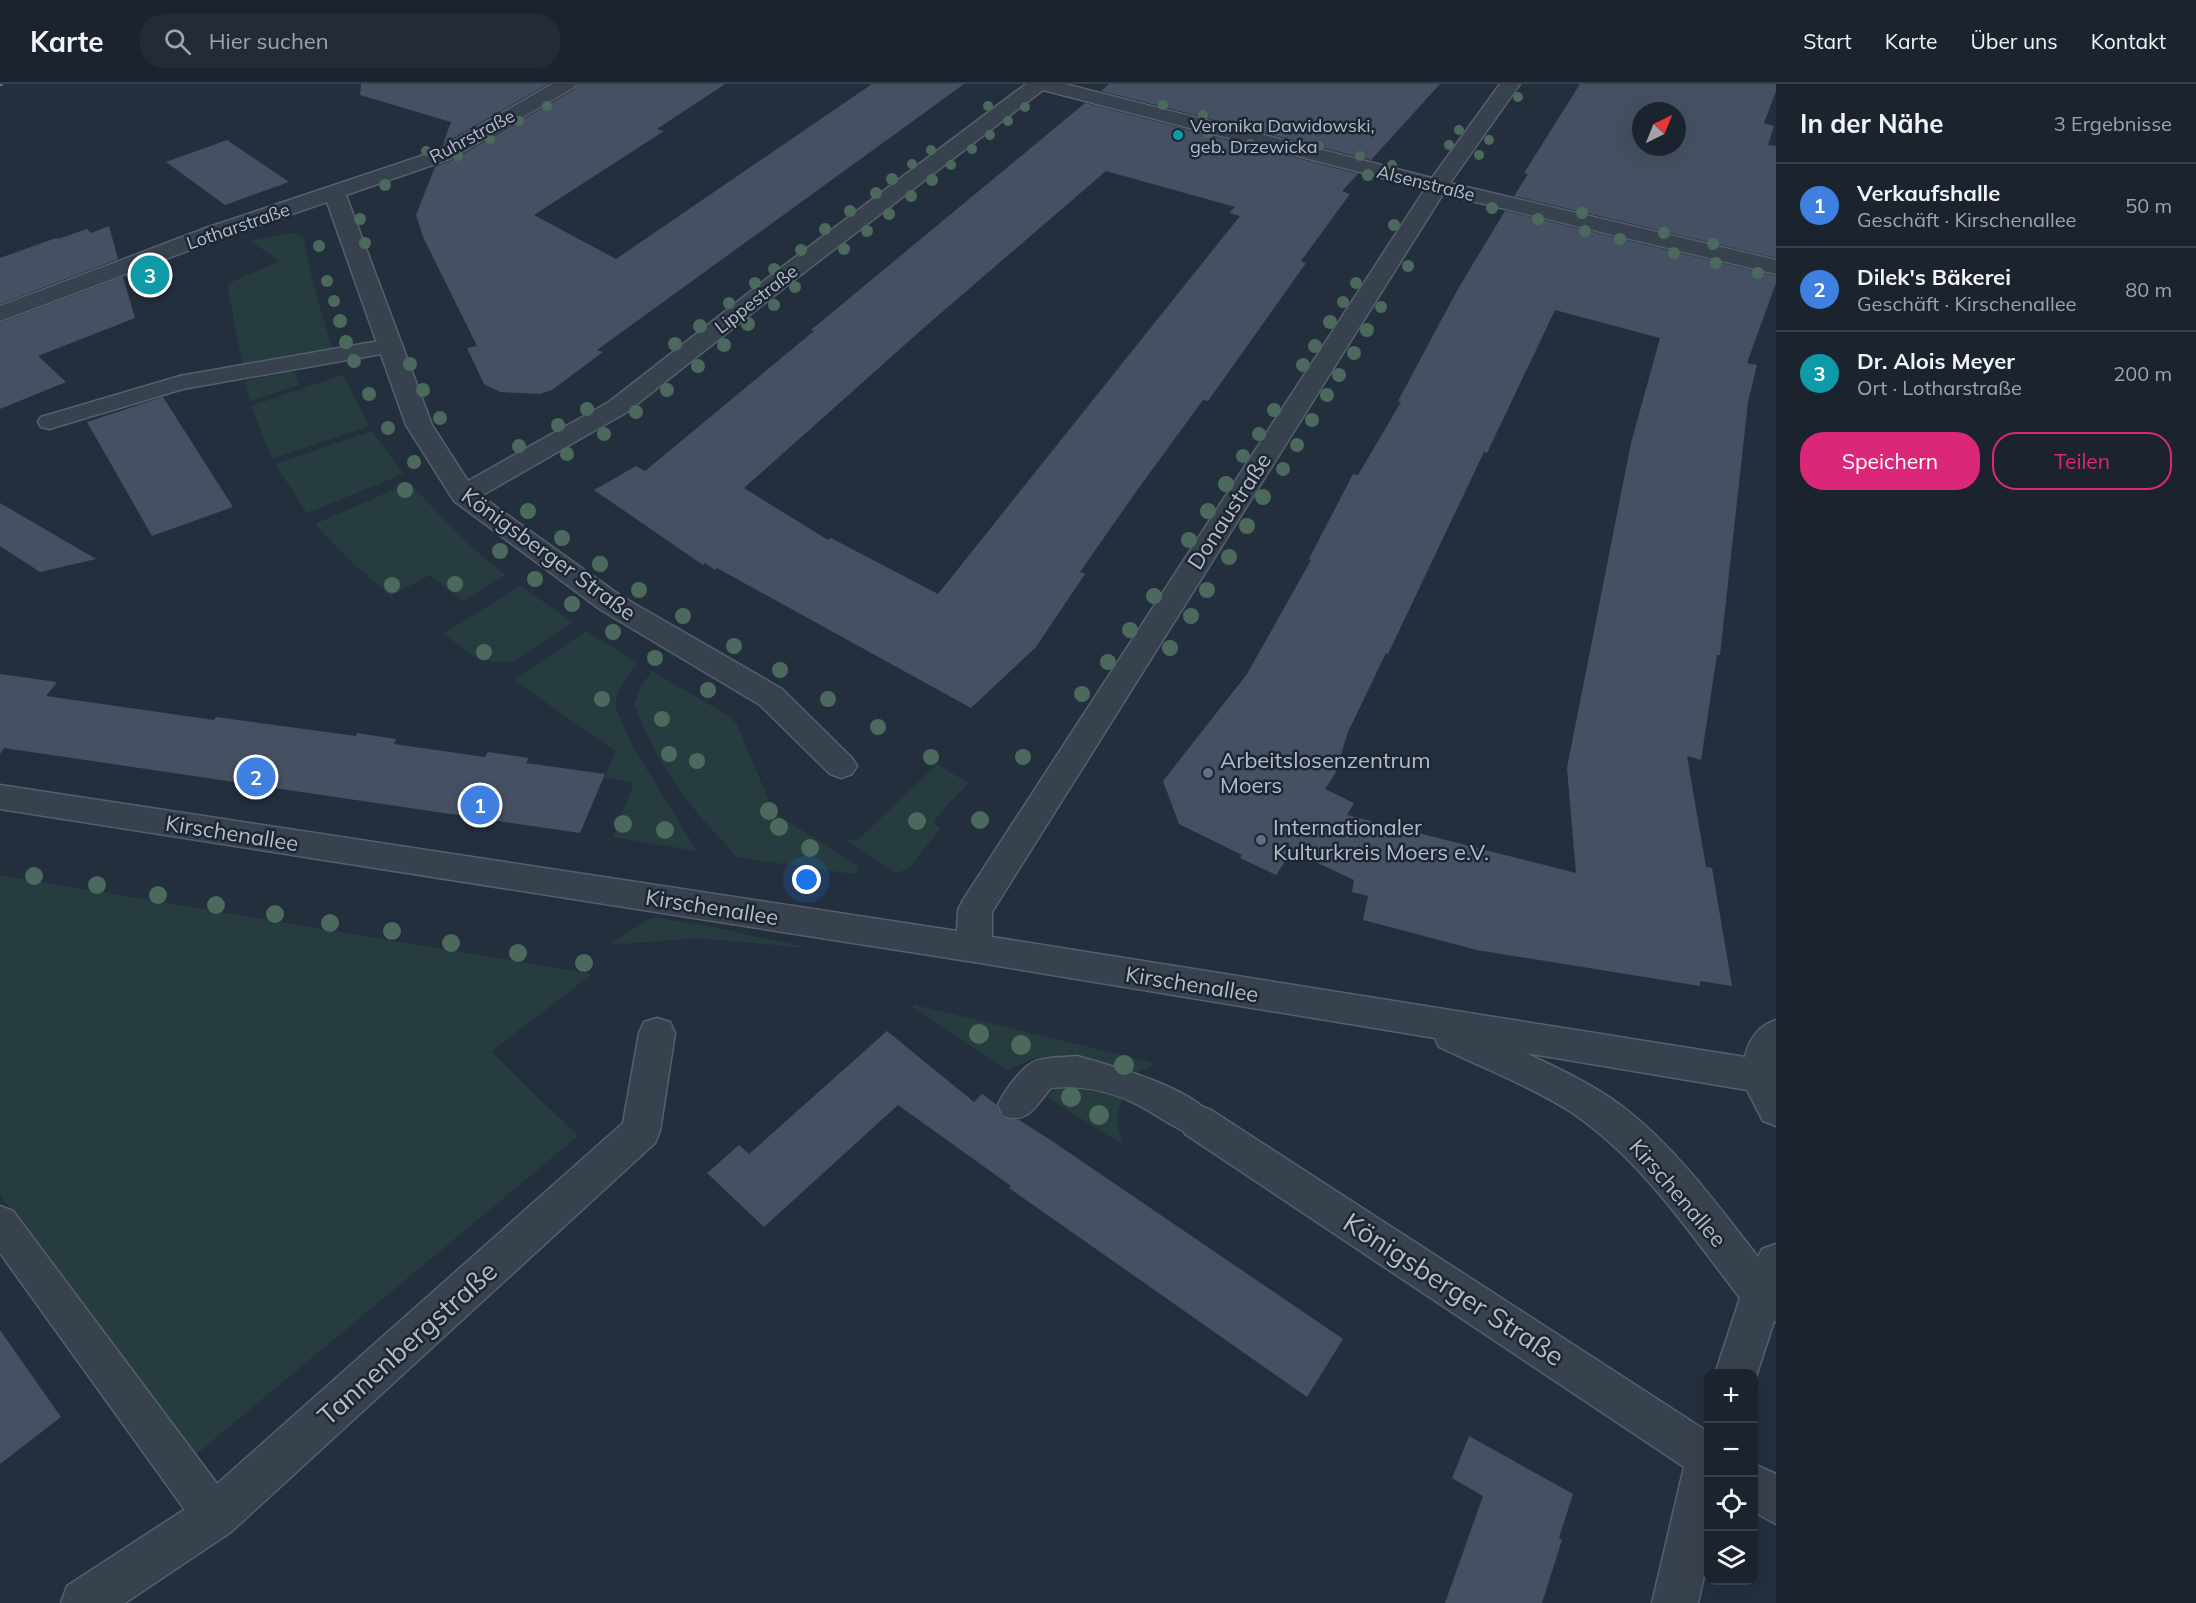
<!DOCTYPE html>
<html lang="de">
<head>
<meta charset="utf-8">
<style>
	:root { --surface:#1b232e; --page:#242b36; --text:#f1f3f6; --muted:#a0a4aa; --line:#39404a; --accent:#db2777 }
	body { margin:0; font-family:Mulish,sans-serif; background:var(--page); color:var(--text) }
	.controls { position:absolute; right:18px; bottom:18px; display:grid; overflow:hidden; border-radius:12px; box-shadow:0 6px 24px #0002 }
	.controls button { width:54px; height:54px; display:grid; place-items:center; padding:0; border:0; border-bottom:2px solid var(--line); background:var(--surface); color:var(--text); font:30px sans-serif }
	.compass { position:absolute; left:1632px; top:18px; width:54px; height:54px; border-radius:50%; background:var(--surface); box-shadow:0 6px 24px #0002; rotate:43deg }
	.you { position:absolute; left:807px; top:796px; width:21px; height:21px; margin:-15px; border:4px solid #fff; border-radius:50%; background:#1a73e8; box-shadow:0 0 0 9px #1a73e833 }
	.badge { display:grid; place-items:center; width:39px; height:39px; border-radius:50%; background:var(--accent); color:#fff; font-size:20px; font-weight:700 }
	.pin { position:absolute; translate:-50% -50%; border:3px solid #fff; box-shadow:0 2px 6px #0006 }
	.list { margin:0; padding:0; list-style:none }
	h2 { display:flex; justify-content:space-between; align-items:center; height:78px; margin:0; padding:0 24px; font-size:26px }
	h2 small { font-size:20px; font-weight:400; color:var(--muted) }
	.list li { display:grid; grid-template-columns:39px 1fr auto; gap:18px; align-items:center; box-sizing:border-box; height:84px; padding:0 24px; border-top:2px solid var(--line) }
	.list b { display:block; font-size:22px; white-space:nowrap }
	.list p { margin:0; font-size:20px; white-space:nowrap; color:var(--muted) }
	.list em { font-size:20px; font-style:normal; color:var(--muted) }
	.actions { display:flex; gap:12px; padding:18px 24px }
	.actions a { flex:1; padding:14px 0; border:2px solid var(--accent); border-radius:24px; text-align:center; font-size:21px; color:var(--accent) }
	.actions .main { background:var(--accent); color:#fff }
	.icon { flex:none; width:33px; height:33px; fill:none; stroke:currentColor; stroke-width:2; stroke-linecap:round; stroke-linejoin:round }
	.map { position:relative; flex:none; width:1776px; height:1519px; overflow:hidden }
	header { display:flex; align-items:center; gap:36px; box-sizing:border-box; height:84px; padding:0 30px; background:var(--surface); border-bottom:2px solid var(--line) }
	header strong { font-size:28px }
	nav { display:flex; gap:33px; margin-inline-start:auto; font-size:21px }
	.search { width:420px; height:54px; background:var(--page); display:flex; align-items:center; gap:15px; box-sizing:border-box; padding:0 21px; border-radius:24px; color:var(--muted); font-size:22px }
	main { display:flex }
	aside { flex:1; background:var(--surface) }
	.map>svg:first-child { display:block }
	.green { fill:#263c3f }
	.building { fill:#455162; fill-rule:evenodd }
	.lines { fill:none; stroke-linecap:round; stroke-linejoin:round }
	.service-casing { stroke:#565f6c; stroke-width:3 }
	.minor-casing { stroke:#565f6c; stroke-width:3 }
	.service { fill:#38414e; fill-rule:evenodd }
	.minor { fill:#38414e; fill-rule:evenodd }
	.rail { stroke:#5a6575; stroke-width:3; stroke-dasharray:4 4; stroke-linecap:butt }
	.tree { fill:#4b6a5d }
	.culture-dot { fill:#0f9aa8; stroke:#1d2633; stroke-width:2 }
	.service-dot { fill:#5c6f8a; stroke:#1d2633; stroke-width:2 }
	.labels { text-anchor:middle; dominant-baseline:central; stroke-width:5; stroke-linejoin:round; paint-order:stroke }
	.far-poi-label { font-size:18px; fill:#b4bcc9; stroke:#1d2633; text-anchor:start }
	.far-street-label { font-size:18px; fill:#b4bcc9; stroke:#1d2633 }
	.street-label { font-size:22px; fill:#b4bcc9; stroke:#1d2633 }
	.poi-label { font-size:22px; fill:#b4bcc9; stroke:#1d2633; text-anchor:start }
	.near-street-label { font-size:27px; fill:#b4bcc9; stroke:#1d2633 }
</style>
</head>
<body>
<header>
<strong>Karte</strong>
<div class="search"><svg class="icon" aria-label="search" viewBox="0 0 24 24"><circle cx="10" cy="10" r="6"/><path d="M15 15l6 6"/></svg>Hier suchen</div>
<nav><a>Start</a><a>Karte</a><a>Über uns</a><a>Kontakt</a></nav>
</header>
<main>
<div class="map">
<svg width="1776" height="1519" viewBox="0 0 1776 1519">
	<rect width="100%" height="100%" fill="#242f3e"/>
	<path class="green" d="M 291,149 L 303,152 L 313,199 L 332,264 L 243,282 L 227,200 L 280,177 L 250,157 Z
		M 295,287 L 299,301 L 250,317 L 245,297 Z
		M 343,291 L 369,342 L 272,375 L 251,322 Z
		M 372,347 L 403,390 L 307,429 L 275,380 Z
		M 409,399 L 468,460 L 505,491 L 463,517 L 430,491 L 391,512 L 349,476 L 315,440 Z
		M 520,502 L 573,538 L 513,578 L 481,577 L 443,550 Z
		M 586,547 L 638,579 L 625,595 L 618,609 L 615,622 L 633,663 L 697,767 L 613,753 L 634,699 L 605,693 L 615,667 L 514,596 Z
		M 652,587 L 727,631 L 737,640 L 774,729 L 857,781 L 858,786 L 853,790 L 737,773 L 697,729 L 669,690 L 650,657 L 634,621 L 640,604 Z
		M 937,680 L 968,699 L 935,735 L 934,740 L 941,744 L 908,785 L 896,789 L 843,755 L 855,756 L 861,753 Z
		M 0,791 L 592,890 L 491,968 L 578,1052 L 194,1372 L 0,1111 Z
		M 652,833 L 709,842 L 810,864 L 697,854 L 609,861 Z
		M 915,921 L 1150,978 L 1154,981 L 1139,987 L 1133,994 C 1088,980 1052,958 1008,987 L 913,923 Z
		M 1085,1000 L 1122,1015 L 1116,1036 L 1123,1061 L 1047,1013 L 1059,1002 Z"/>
	<path class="building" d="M 361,0 L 548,0 L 443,60 L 451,38 L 360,11 Z
		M 578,0 L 725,0 L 657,45 L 664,47 L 534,131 L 616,175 L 872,0 L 964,0 L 597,266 L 603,268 L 552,306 L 540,310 L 500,308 L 484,300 L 467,264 L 477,262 L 423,153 L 416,131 L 435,83 L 451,77 L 574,6 Z
		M 1109,0 L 1440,0 L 1371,76 L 1101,7 Z
		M 1580,0 L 1776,0 L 1776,7 L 1764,39 L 1774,42 L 1768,61 L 1776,62 L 1776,174 L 1514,112 L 1528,90 L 1524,89 ZM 1641,27 L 1677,27 L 1677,63 L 1641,63 Z
		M 1085,19 L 1358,90 L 1342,107 L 1350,110 L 1301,177 L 1306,179 L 1208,317 L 1203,316 L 1138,405 L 1080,488 L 1085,490 L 1036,563 L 971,624 L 717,484 L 715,486 L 705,479 L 703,481 L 594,406 L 636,382 L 645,387 L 814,247 L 811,246 ZM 1106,87 L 1235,123 L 1229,129 L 1240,132 L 938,510 L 831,454 L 828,456 L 744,404 L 927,241 Z
		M 227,56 L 289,98 L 225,121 L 166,78 Z
		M 1505,127 L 1776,192 L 1776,199 L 1747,279 L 1757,281 L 1748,318 L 1720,571 L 1717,571 L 1701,676 L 1687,672 L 1706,783 L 1712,784 L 1732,902 L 1700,897 L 1700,902 L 1477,866 L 1363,836 L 1368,812 L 1352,808 L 1354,796 L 1292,767 L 1276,791 L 1240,774 L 1242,771 L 1179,740 L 1163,697 L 1247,590 L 1311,476 L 1309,475 L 1353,390 L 1358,391 L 1401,318 L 1398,317 L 1459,203 ZM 1555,226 L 1660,254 L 1631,359 L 1567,684 L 1576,789 L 1347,731 L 1354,719 L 1325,705 L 1335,690 L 1348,648 L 1386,569 L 1388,570 L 1484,368 L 1487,369 Z
		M 109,142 L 118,175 L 0,220 L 0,174 L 56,154 L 58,155 L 87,145 L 91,149 Z
		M 123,193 L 135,234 L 38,272 L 66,298 L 0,325 L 0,239 Z
		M 163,313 L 233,423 L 152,452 L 87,338 Z
		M 0,419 L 96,475 L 40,488 L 0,462 Z
		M 0,590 L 57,598 L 46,612 L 214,636 L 216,633 L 356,652 L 357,649 L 396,655 L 394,660 L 485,673 L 488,668 L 529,674 L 526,679 L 605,690 L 580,749 L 4,664 L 0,670 Z
		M 887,947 L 974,1018 L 982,1010 L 996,1020 L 1002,1034 L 1019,1036 L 1049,1055 L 1343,1255 L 1307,1313 L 1009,1104 L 1011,1102 L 898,1021 L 764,1143 L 707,1089 L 739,1061 L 749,1070 Z
		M 0,1246 L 61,1333 L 0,1380 Z
		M 1469,1352 L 1573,1410 L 1559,1454 L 1562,1456 L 1542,1519 L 1445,1519 L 1483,1412 L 1452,1394 Z"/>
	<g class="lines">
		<g class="service-casing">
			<path id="service" d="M 390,255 L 398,257 L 401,262 L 398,267 L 183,305 L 49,345 L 41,343 L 38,338 L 41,333 L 180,292 Z
				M 1077,972 C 1112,982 1200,1005 1215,1038 L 1210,1049 L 1198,1053 C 1174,1045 1155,1029 1132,1018 C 1107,1006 1078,1001 1051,1004 C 1036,1021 1028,1041 1003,1032 L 998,1021 C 1003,1009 1019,987 1030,980 C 1042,972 1063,974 1077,972 Z
				M 0,1122 L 13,1127 L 230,1417 L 236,1432 L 230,1447 L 215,1453 L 200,1447 L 0,1169 Z"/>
		</g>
		<g class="minor-casing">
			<path id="minor" d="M 552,0 L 576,0 L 573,4 L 450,75 L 346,111 L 432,341 L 468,397 L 609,318 L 778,186 L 1026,0 L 1065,0 L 1432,94 L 1500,0 L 1520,0 L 1450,99 L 1776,176 L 1776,190 L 1443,110 L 992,828 L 992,853 L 1745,973 C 1749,955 1758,942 1776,936 L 1776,1042 L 1763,1037 L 1747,1006 L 1526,969 C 1559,985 1593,1000 1623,1023 C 1676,1064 1717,1120 1758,1173 L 1762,1165 L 1776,1160 L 1776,1238 L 1774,1237 L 1754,1299 L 1754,1290 L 1715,1290 L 1740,1214 C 1689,1148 1641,1075 1571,1028 C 1530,1002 1483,984 1439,963 L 1435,954 L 974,878 L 0,725 L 0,701 L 957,847 L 958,826 L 963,816 L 1425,105 L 1043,6 L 794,196 L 627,328 L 481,412 L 621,512 L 782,605 L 852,674 L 857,682 L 852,690 L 841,694 L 830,690 L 760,621 L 601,526 L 454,417 L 406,341 L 327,118 L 222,154 L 0,237 L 0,222 L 206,144 L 436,67 Z
				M 657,934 L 670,938 L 675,949 L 660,1047 L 655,1059 L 231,1448 L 125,1519 L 61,1519 L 67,1502 L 199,1416 L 623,1039 L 639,949 L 644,938 Z
				M 1198,1021 L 1211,1026 L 1708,1348 L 1708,1474 L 1698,1519 L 1652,1519 L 1684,1383 L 1185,1050 L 1179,1038 L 1185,1026 Z
				M 1754,1380 L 1776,1390 L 1776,1440 L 1754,1428 Z"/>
		</g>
		<use href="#service" class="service"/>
		<use href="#minor" class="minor"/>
		<path class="rail" d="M 0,1 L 3,0"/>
	</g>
	<g class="tree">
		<circle cx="1518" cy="13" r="5"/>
		<circle cx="1163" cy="21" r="5"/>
		<circle cx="547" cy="22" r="5"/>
		<circle cx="988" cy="22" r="5"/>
		<circle cx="1025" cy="23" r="5"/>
		<circle cx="1203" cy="31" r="5"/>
		<circle cx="519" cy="37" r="5"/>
		<circle cx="1008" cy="37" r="5"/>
		<circle cx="1241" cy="41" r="5"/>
		<circle cx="1459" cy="46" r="5"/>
		<circle cx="1208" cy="49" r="5"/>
		<circle cx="990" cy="51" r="5"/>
		<circle cx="490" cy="55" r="5"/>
		<circle cx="1489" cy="56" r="5"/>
		<circle cx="1250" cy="60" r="5"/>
		<circle cx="1449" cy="61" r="5"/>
		<circle cx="1319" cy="62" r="5"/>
		<circle cx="972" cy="65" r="5"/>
		<circle cx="931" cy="66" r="5"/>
		<circle cx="426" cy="67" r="5"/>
		<circle cx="1479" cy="71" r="5"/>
		<circle cx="458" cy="72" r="5"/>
		<circle cx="1360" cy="72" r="5"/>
		<circle cx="912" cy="80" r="5"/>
		<circle cx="951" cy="81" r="5"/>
		<circle cx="1392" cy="81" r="5"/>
		<circle cx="1368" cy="91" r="6"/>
		<circle cx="892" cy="95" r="6"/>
		<circle cx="932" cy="96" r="6"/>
		<circle cx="385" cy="101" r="6"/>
		<circle cx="876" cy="109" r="6"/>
		<circle cx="911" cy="112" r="6"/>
		<circle cx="1492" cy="124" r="6"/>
		<circle cx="850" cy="127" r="6"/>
		<circle cx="1582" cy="129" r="6"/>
		<circle cx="889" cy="130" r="6"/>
		<circle cx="360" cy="135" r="6"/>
		<circle cx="1538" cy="135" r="6"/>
		<circle cx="1394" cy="141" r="6"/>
		<circle cx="825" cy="145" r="6"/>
		<circle cx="867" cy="147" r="6"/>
		<circle cx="1585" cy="147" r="6"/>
		<circle cx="1664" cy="149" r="6"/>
		<circle cx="1620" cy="155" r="6"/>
		<circle cx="365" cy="159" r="6"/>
		<circle cx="1713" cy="160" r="6"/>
		<circle cx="319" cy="162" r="6"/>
		<circle cx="844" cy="165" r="6"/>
		<circle cx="801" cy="166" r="6"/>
		<circle cx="1674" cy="169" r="6"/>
		<circle cx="1716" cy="179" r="6"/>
		<circle cx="1408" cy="182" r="6"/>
		<circle cx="774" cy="185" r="6"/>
		<circle cx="1758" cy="189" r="6"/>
		<circle cx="327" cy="197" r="6"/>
		<circle cx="755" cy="199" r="6"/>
		<circle cx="1356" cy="199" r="6"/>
		<circle cx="795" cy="203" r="6"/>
		<circle cx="334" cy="217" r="6"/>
		<circle cx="1343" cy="218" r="6"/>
		<circle cx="729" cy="219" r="6"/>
		<circle cx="774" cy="221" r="6"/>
		<circle cx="1381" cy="223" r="6"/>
		<circle cx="340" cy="237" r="7"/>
		<circle cx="1330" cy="238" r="7"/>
		<circle cx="748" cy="240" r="7"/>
		<circle cx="700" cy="242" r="7"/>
		<circle cx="1367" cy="246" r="7"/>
		<circle cx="346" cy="258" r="7"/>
		<circle cx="675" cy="260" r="7"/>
		<circle cx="724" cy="261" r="7"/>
		<circle cx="1315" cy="262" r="7"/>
		<circle cx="1354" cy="269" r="7"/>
		<circle cx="354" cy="277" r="7"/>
		<circle cx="410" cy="280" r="7"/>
		<circle cx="1303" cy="281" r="7"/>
		<circle cx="698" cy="282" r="7"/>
		<circle cx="1339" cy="291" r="7"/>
		<circle cx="423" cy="306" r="7"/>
		<circle cx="667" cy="306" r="7"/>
		<circle cx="369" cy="310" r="7"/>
		<circle cx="1327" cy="311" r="7"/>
		<circle cx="587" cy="325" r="7"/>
		<circle cx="1274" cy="326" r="7"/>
		<circle cx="636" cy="328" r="7"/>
		<circle cx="440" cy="334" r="7"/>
		<circle cx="1312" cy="336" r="7"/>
		<circle cx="558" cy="341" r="7"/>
		<circle cx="388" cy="344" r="7"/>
		<circle cx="604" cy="350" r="7"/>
		<circle cx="1259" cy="350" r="7"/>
		<circle cx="1297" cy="361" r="7"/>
		<circle cx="519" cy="362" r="7"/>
		<circle cx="567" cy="370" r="7"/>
		<circle cx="1243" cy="372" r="7"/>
		<circle cx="414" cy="378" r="7"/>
		<circle cx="1283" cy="385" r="7"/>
		<circle cx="1226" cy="400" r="8"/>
		<circle cx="405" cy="406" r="8"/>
		<circle cx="1263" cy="413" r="8"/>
		<circle cx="528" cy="427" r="8"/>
		<circle cx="1208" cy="427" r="8"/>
		<circle cx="1247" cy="442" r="8"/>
		<circle cx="562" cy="454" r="8"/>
		<circle cx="1189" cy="456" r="8"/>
		<circle cx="500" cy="467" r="8"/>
		<circle cx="1229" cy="473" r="8"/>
		<circle cx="600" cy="480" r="8"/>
		<circle cx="535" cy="495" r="8"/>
		<circle cx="455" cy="500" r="8"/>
		<circle cx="392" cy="501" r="8"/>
		<circle cx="639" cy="506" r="8"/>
		<circle cx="1207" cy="506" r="8"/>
		<circle cx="1154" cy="512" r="8"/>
		<circle cx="572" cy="520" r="8"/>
		<circle cx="683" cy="532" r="8"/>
		<circle cx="1191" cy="532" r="8"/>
		<circle cx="1130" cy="546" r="8"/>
		<circle cx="613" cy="548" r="8"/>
		<circle cx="734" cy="562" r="8"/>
		<circle cx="1170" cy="564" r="8"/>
		<circle cx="484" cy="568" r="8"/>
		<circle cx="655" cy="574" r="8"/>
		<circle cx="1108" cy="578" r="8"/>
		<circle cx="780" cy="586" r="8"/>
		<circle cx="708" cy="606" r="8"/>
		<circle cx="1082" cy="610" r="8"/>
		<circle cx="602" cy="615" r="8"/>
		<circle cx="828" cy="615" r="8"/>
		<circle cx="662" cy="635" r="8"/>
		<circle cx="878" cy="643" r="8"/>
		<circle cx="669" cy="670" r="8"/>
		<circle cx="931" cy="673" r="8"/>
		<circle cx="1023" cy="673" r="8"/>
		<circle cx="697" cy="677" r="8"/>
		<circle cx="769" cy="727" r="9"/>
		<circle cx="980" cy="736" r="9"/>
		<circle cx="917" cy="737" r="9"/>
		<circle cx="623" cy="740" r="9"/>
		<circle cx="779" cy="743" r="9"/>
		<circle cx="665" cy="746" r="9"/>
		<circle cx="810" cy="764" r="9"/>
		<circle cx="34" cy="792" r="9"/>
		<circle cx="97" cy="801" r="9"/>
		<circle cx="158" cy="811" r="9"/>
		<circle cx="216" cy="821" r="9"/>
		<circle cx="275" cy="830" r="9"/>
		<circle cx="330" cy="839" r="9"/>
		<circle cx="392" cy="847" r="9"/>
		<circle cx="451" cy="859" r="9"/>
		<circle cx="518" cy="869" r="9"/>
		<circle cx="584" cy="879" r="9"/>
		<circle cx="979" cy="950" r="10"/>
		<circle cx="1021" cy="961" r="10"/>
		<circle cx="1124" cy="981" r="10"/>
		<circle cx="1071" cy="1013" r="10"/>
		<circle cx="1099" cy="1031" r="10"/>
	</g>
	<circle class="culture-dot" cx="1178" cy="51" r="6"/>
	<g class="service-dot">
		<circle cx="1208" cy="689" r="6"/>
		<circle cx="1261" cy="756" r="6"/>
	</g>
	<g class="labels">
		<g class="far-poi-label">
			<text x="1190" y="41">Veronika Dawidowski,<tspan x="1190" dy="21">geb. Drzewicka</tspan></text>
		</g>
		<g class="far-street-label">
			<text transform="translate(472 52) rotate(-28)">Ruhrstraße</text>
			<text transform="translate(1426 99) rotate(14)">Alsenstraße</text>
			<text transform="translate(238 142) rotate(-19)">Lotharstraße</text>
			<text transform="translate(756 215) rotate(-38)">Lippestraße</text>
		</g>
		<g class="street-label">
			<text transform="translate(1229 427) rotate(-57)">Donaustraße</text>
			<text transform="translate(549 470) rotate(36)">Königsberger Straße</text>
			<text transform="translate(232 749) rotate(9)">Kirschenallee</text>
			<text transform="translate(712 823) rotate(9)">Kirschenallee</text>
			<text transform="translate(1192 900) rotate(9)">Kirschenallee</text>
			<text transform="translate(1678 1109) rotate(49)">Kirschenallee</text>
		</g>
		<g class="poi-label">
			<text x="1220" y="676">Arbeitslosenzentrum<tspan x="1220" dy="25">Moers</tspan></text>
			<text x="1273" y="743">Internationaler<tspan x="1273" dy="25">Kulturkreis Moers e.V.</tspan></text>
		</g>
		<g class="near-street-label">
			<text transform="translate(1454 1205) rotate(33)">Königsberger Straße</text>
			<text transform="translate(407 1259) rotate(-42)">Tannenbergstraße</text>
		</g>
	</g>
</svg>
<div class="controls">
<button>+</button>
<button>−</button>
<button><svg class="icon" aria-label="locate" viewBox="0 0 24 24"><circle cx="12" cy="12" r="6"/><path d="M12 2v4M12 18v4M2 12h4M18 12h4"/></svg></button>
<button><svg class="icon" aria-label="layers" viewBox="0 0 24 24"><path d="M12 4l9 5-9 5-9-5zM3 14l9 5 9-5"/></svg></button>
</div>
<svg class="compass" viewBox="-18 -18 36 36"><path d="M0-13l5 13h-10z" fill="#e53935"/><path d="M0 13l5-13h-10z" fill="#a0a4aa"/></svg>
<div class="you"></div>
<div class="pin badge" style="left:480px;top:721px;background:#3f7fe0">1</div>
<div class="pin badge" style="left:256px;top:693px;background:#3f7fe0">2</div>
<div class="pin badge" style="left:150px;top:191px;background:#0f9aa8">3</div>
</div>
<aside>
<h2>In der Nähe<small>3 Ergebnisse</small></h2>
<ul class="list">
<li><span class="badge" style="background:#3f7fe0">1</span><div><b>Verkaufshalle</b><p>Geschäft · Kirschenallee</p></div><em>50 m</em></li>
<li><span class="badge" style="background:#3f7fe0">2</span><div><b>Dilek's Bäkerei</b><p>Geschäft · Kirschenallee</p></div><em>80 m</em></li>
<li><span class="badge" style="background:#0f9aa8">3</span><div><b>Dr. Alois Meyer</b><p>Ort · Lotharstraße</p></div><em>200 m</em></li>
</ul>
<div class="actions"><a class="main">Speichern</a><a>Teilen</a></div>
</aside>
</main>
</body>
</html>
